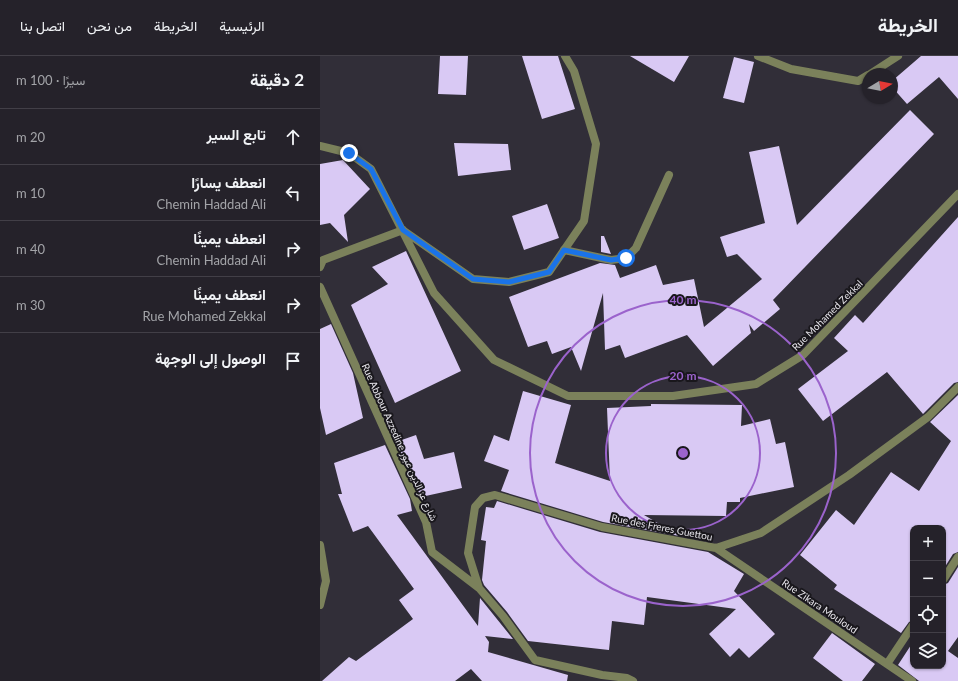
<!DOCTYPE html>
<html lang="ar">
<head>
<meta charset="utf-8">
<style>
	:root { --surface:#25222a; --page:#312f36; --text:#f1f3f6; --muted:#a3a4a8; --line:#423f47 }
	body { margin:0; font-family:Lato,Vazirmatn,sans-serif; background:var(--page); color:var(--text); direction:rtl }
	.controls { position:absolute; right:12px; bottom:12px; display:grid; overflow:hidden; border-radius:8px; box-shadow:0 1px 3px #0004 }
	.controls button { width:36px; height:36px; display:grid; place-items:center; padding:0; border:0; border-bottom:1px solid var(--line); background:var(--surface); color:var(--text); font:20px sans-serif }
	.compass { position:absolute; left:542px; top:12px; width:36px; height:36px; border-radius:50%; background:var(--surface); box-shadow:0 1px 3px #0004; rotate:80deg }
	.stop { position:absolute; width:12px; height:12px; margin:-9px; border:3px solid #1a73e8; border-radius:50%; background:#fff }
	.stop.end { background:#1a73e8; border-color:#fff; box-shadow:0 1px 4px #0008 }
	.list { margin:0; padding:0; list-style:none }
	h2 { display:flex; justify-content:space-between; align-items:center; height:52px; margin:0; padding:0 16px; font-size:17px }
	h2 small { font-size:13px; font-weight:400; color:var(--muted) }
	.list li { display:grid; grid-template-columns:26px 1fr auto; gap:12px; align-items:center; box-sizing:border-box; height:56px; padding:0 16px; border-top:1px solid var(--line) }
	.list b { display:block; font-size:15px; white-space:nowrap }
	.list p { margin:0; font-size:13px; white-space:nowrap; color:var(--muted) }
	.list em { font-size:13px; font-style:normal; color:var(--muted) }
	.icon { flex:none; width:22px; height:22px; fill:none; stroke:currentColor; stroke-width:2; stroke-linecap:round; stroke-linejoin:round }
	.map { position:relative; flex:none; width:638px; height:625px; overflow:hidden; direction:ltr }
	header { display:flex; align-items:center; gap:24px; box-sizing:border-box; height:56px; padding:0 20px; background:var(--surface); border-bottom:1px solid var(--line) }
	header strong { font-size:19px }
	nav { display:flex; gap:22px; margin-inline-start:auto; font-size:14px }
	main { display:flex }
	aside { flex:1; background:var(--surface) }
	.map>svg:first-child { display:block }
	.building { fill:#d9c9f4 }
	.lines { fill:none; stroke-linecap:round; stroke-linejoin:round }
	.service { stroke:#7b815b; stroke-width:8 }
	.minor { stroke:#7b815b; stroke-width:8 }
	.tertiary { stroke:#7b815b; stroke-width:8 }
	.route { stroke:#1a73e8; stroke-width:5 }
	.ring { fill:none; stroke:#9b63cc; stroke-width:2 }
	.labels { text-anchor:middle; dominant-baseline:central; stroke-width:4; stroke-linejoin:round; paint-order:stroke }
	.street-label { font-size:10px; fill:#e6e4ea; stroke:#19171c }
	.centre { fill:#9b63cc; stroke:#19171c; stroke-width:2 }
	.ring-label { font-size:12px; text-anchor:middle; font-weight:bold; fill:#9b63cc; stroke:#19171c; stroke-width:4; stroke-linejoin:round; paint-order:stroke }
</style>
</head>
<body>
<header>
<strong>الخريطة</strong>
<nav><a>الرئيسية</a><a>الخريطة</a><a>من نحن</a><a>اتصل بنا</a></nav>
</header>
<main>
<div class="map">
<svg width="638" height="625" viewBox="0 0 638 625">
	<rect width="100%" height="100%" fill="#312e38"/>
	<path class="building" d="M 120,0 L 148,0 L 146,39 L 118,38 Z
		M 202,0 L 238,0 L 255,53 L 222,63 Z
		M 310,0 L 369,0 L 354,26 Z
		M 601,0 L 638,0 L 638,43 L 619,21 L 587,48 L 572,31 L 572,25 Z
		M 414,1 L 434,6 L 424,47 L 403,42 Z
		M 590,54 L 614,78 L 453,244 L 460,253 L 434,275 L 429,268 L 431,277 L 393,310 L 367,279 L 305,302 L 300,289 L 285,294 L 283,237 L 261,315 L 251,291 L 232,298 L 227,285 L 208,291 L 189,241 L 280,207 L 295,209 L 300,222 L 336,209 L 343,229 L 374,223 L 384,271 L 442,223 L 417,198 L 407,201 L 400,181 L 445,167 L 429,96 L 459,90 L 477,169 Z
		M 134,87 L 188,88 L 191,114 L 138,120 Z
		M 23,104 L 50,133 L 24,159 L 28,186 L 10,167 L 0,169 L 0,108 Z
		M 227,148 L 239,182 L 204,194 L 192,160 Z
		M 638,161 L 638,326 L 634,327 L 603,358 L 567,316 L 503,365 L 478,333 L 528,295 L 514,282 L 535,259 L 543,267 Z
		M 281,180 L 284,180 L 291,198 L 281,196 Z
		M 86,195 L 141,315 L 75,347 L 31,249 L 68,228 L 52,211 Z
		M 11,268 L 33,317 L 43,362 L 6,379 L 0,352 L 0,273 Z
		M 203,335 L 251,349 L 235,407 L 290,425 L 287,352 L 331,350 L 331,348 L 422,349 L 421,370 L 450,363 L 456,388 L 465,386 L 474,431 L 420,442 L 420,446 L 407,446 L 406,460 L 324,459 L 360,480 L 283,466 L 181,435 L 189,414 L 164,405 L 174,379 L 189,385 Z
		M 638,339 L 638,496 L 633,498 L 623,514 L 623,472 L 593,472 L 593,564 L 589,566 L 581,577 L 514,533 L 517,529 L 480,499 L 516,454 L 534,469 L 571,416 L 599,435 L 631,385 L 610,366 Z
		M 96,379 L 104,403 L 134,396 L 142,432 L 101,441 L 76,386 Z
		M 65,389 L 90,443 L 92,455 L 77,459 L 158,570 L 160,542 L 193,583 L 165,580 L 169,586 L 168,596 L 248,619 L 247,625 L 162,625 L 151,613 L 135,625 L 2,625 L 29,601 L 36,605 L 93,563 L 79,544 L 94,533 L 48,470 L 33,476 L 18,438 L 22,438 L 14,407 Z
		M 177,445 L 280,476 L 388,496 L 424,518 L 414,535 L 455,578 L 429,602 L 419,592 L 410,601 L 389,578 L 416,553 L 327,541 L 324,569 L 292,565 L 289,594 L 208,585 L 187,556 L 164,529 L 162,524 L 166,485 L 161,484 L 166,451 L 174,452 Z
		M 638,511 L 638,581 L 628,595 L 638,602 L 638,625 L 599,625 L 578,609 L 593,586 L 593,610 L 623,610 L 623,529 L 628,527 Z
		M 512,577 L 555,608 L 542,625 L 523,625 L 493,602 Z"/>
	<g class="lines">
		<path class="service" d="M 244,194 L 291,204 L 306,202 L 316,192 L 349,119"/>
		<path class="minor" d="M 438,0 L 471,13 L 538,25 L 548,19
			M 550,18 L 578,0
			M 0,211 L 3,204 L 83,174
			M 0,231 L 106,466 L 112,496 L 159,532 L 183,560 L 215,604 L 282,619 L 307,622 L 313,625
			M 396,492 L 592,625
			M 623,524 L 638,501
			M 159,532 L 148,497 L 155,451 L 163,442 L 175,439 L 282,471 L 396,492 L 441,477 L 529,419 L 608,361 L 638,331
			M 567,608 L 593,569"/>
		<path class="tertiary" d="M 0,90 L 29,97 L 51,113 L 114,237 L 174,304 L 248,340 L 353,340 L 436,328 L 483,299 L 638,138
			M 84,175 L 153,223 L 189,226 L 229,216 L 264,165 L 276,88 L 254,15 L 245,0
			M 0,489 L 6,525 L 0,549"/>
	</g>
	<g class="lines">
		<path class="route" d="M 29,97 L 51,113 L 83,174 L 153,223 L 189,226 L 229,216 L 244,194 L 291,204 L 306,202"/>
	</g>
	<g class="ring">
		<circle cx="363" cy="397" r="77"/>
		<circle cx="363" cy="397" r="153"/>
	</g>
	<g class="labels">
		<g class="street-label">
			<text transform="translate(507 259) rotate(-45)">Rue Mohamed Zekkal</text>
			<text transform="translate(80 386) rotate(66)">Rue Abbour Azzedine شارع عز الدين عبور</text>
			<text transform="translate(342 471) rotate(11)">Rue des Freres Guettou</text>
			<text transform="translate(500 550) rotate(34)">Rue Zikara Mouloud</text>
		</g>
	</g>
	<circle cx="363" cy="397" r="6" class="centre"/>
	<g class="ring-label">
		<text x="363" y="248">40 m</text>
		<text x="363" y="324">20 m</text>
	</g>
</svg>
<div class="controls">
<button>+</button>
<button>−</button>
<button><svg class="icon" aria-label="locate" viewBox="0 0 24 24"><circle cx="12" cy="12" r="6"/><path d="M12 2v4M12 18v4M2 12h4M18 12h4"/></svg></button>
<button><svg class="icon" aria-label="layers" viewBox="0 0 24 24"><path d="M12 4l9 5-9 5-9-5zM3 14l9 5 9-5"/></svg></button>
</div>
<svg class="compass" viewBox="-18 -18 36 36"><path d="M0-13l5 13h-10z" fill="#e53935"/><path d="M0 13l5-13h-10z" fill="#a3a4a8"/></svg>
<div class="stop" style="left:306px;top:202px"></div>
<div class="stop end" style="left:29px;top:97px"></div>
</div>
<aside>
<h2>2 دقيقة<small>سيرًا · 100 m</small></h2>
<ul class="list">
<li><svg class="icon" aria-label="ahead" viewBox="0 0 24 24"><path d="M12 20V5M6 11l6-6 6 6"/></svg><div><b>تابع السير</b></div><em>20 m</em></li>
<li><svg class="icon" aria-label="left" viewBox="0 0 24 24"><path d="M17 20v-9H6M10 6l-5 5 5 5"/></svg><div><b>انعطف يسارًا</b><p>Chemin Haddad Ali</p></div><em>10 m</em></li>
<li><svg class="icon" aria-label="right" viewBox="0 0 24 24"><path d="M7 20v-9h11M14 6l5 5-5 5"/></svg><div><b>انعطف يمينًا</b><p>Chemin Haddad Ali</p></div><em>40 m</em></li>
<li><svg class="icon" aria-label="right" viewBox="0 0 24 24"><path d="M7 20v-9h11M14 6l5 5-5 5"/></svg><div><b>انعطف يمينًا</b><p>Rue Mohamed Zekkal</p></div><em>30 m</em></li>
<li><svg class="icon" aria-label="arrive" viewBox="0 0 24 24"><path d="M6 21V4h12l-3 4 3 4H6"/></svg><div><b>الوصول إلى الوجهة</b></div></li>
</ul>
</aside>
</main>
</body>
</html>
